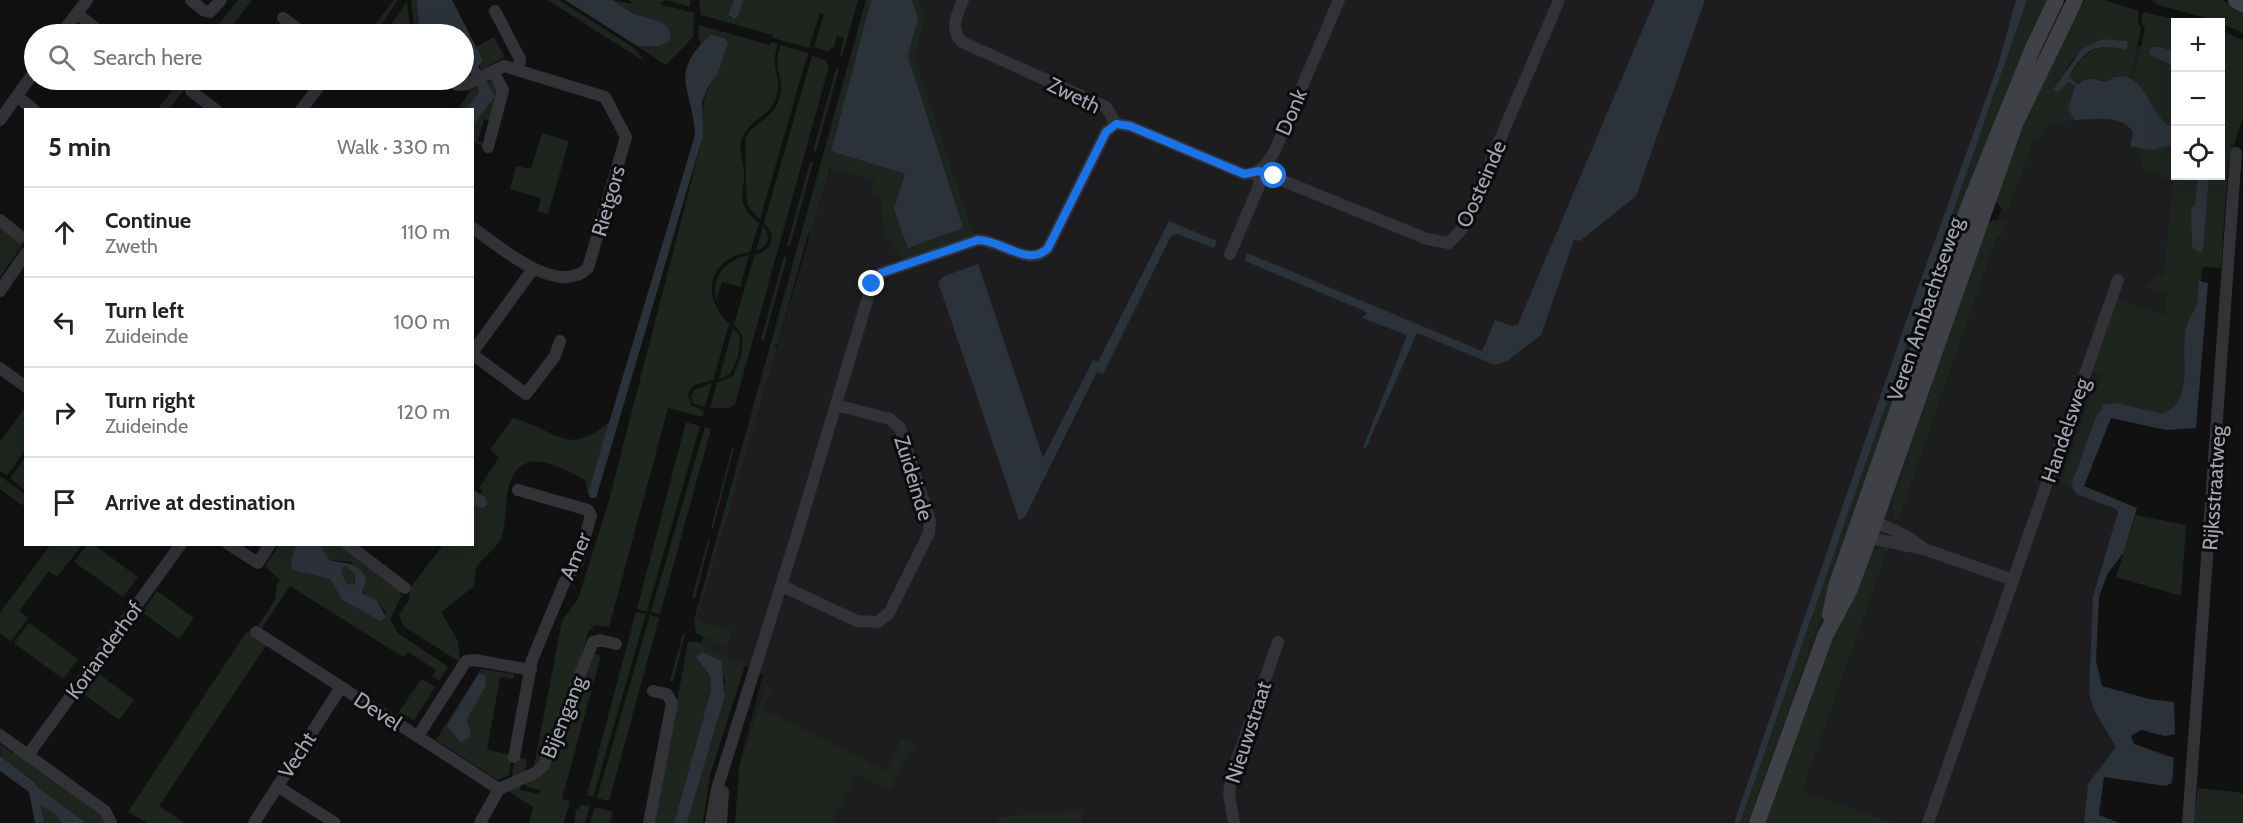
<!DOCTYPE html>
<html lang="en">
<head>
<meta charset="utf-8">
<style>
	:root { --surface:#fff; --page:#f2f2f2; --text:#222; --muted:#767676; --line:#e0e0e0 }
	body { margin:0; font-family:Cabin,sans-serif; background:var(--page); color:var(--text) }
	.controls { position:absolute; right:18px; top:18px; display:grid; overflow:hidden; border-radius:0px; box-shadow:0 6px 24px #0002 }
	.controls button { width:54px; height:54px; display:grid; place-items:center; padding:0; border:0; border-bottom:2px solid var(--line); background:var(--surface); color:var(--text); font:30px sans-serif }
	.stop { position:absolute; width:18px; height:18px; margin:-14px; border:4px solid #1a73e8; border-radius:50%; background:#fff }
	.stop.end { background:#1a73e8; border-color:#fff; box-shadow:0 2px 6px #0008 }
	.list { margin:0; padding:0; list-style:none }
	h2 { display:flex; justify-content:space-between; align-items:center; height:78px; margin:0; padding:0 24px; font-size:26px }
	h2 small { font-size:20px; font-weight:400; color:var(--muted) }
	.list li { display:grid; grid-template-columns:39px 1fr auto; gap:18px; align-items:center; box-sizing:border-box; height:90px; padding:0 24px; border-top:2px solid var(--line) }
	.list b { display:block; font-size:22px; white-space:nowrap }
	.list p { margin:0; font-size:20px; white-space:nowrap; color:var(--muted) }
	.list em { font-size:20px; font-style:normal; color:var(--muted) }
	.icon { flex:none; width:33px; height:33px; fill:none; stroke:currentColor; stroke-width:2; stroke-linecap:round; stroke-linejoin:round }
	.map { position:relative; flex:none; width:2243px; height:823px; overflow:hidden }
	.search { position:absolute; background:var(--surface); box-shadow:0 6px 24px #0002; left:24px; top:24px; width:450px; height:66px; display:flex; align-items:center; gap:15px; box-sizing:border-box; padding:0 21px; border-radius:33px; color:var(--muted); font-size:22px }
	.panel { position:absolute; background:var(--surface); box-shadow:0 6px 24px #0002; left:24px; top:108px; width:450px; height:438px; border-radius:0px }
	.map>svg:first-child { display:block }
	.built { fill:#1d1d1f }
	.green { fill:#1e251f }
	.water { fill:#2b323a; fill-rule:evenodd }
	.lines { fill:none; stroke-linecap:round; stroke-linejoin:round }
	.street { stroke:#323237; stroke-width:12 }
	.secondary { stroke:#404147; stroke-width:16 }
	.route { stroke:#1a73e8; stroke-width:8 }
	.labels { text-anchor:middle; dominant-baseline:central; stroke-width:6; stroke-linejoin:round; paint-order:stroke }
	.street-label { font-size:21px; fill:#a3a6b2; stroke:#0c0c0d }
</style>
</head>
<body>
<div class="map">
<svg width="2243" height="823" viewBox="0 0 2243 823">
	<rect width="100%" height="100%" fill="#111112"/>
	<path class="built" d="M 875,0 L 2026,0 L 1975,150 L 1906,330 L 1949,349 L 2027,141 L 2120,42 L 2175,53 L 2176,176 L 2205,176 L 2192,423 L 2108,413 L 2079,489 L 2124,509 L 2099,581 L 2093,678 L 2122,741 L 2095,786 L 2094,823 L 735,823 L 739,766 L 763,675 L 700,644 L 704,636 L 696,619 L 808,243 L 809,230 L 812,230 L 835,153 Z"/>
	<path class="green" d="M 238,0 L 252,0 L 226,34 L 214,34 L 215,29 Z
		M 394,0 L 398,0 L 381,25 L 374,26 Z
		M 411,0 L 417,0 L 419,25 L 424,34 L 416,34 L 415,32 Z
		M 548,0 L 559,0 L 634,48 L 645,62 Z
		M 612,0 L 634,4 L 629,0 L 690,0 L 690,7 L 666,0 L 659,4 L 694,13 L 693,37 L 666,65 L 637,46 L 659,46 L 659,21 L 634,14 Z
		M 699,0 L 734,0 L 728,15 L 731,19 L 738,17 L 743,0 L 858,0 L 842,57 L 840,56 L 844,38 L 837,36 L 834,47 L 828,51 L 814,47 L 824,14 L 820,13 L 809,48 L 773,38 L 773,35 L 701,15 Z
		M 866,0 L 871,0 L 831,151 L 905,174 L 894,209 L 963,228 L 908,56 L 918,18 L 912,0 L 919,0 L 926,18 L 914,56 L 974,236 L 904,259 C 885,246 880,218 881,196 L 870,192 L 875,181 L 830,168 L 812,231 L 809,231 L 778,343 L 774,347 L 777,348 L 697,618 L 699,621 L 732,631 L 727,648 L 696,633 L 694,620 Z
		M 2027,0 L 2049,0 L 1979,169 L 1748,823 L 1740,823 Z
		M 2085,0 L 2104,0 L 2139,11 L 2138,22 L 2141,29 L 2131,73 L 2128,78 L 2116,76 L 2107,81 L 2086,78 L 2076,84 L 2069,77 C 2086,50 2094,43 2126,49 L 2110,39 L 2074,58 L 2053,89 L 2068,82 L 2075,86 L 2068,109 L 2075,120 C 2060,122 2041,121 2039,140 L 2034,139 L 2007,213 L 1995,202 L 2018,134 L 2045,73 Z
		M 2151,0 L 2222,0 L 2243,11 L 2243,33 L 2210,19 L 2158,5 Z
		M 407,1 L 410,27 L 406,33 L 397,34 L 389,28 Z
		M 2143,12 L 2187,22 L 2176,22 L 2175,50 L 2151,46 L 2175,67 L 2175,128 C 2154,123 2148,92 2132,81 L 2145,30 L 2141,22 Z
		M 699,25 L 770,45 L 771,42 L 778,44 C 769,69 782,74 777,94 C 773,115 752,118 743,136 C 737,148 744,160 744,173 C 745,183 740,195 744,205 C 747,213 753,218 759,223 L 750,252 C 708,258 700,296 729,324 L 713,380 L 694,385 L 688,394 L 691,405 L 704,411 L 703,417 L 668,408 L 609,627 L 595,625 L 588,632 L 582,655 L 541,763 L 534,766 L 562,621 L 578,599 L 608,504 L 703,136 C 702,111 701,95 717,75 L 710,35 L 701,44 L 698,37 Z
		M 2221,30 L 2243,40 L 2243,117 L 2228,162 L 2221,268 L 2203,267 C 2200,280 2200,296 2196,309 C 2194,314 2189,319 2187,325 C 2178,353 2197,399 2163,414 L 2117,403 L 2100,408 L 2071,486 L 2061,483 L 2096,382 L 2101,383 L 2104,376 L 2092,372 L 2118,299 L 2165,315 L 2167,294 L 2143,286 L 2153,282 L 2156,275 L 2164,275 L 2173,182 L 2142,169 L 2140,148 L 2153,150 L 2175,144 L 2176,176 L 2198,176 L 2195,206 L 2203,251 L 2209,176 L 2220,176 Z
		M 494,37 L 505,57 L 481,70 L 479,63 L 483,60 L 476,47 Z
		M 781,45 L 808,53 L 760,219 C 755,215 751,211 748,205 C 746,201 745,140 746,137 C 755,121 774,118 779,99 C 786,77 771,68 781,45 Z
		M 812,56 L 825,60 L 829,66 L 735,404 L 729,408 L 710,408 L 717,383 L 733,376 L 741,356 L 743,337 L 734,324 L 755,254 C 773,251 777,236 764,223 Z
		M 836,69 L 839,69 L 816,151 L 813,151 Z
		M 493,79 L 500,91 L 491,121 L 484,119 L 478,141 L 485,143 L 484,146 L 474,143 L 473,149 L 473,126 L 495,96 L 487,82 Z
		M 166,80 L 198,80 L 189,91 L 185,89 L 169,109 L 157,110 L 175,87 Z
		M 477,88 L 479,92 L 466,109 L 457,110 L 471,90 Z
		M 542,133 L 569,141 L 548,214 L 538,211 L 541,198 L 510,189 L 516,166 L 531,169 Z
		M 810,162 L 813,163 L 790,246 L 787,245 Z
		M 1993,220 L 2006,222 L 2001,236 L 1997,235 L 1902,509 L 1897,520 L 1894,519 L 1892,503 L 1987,224 Z
		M 763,226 C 772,237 768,247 756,251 Z
		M 0,227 L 23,244 L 0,277 Z
		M 749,255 L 740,287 L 722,282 L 716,300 C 711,276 726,260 749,255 Z
		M 784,257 L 787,257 L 764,340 L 761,339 Z
		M 733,328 L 740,336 L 738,357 L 730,374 L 719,379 Z
		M 712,383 L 705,407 L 694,404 L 691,398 L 694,390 Z
		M 25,407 L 25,450 L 7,476 L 0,471 L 0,442 Z
		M 513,418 C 557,430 569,459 611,420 L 588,493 L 585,480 C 554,463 516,443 507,495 C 505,508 506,524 502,537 C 497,548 485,555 478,565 C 473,571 476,580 473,587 L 441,612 L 458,641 L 460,662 L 403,626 L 399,615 L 409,600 L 410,588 L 443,545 L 472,544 L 473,504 L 479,508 L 485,500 L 479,495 L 482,491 L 479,488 L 499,457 L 490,450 Z
		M 686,422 L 700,426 L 647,611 L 637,609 Z
		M 705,427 L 711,429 L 660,614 L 651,612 Z
		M 732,448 L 734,448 L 713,529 L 711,528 Z
		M 25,458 L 26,458 L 25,490 L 10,478 Z
		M 0,476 L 25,494 L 23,506 L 0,489 Z
		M 2136,515 L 2186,525 L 2181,596 L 2116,577 Z
		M 708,540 L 710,540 L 695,598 L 692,597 Z
		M 51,544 L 82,545 L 57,577 L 49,571 L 19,611 L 28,618 L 11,641 L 0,633 L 0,613 Z
		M 87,544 L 94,545 L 138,577 L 123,597 L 74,562 Z
		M 279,545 L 297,545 L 291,561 L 292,570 L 330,579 L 342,600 L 378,620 L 386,613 L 378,602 L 364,595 L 359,569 L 351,562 L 330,560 L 320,545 L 340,545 L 401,590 L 399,593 L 402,595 L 390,619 L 398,633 L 454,671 L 448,667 L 439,681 L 432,676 L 436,670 L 408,652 L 403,657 L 290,586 L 262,628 L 258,626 L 275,600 L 277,585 L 280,580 L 265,566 Z
		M 1879,548 L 1888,548 L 1802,791 L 1894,823 L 1765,823 L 1825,658 L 1863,563 L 1871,552 Z
		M 345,566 L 354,573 L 354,583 L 352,585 L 346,583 L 341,570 Z
		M 157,591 L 194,618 L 179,639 L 142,612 Z
		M 636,612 L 646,614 L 593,797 L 587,795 Z
		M 650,615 L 659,618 L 609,801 L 597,798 Z
		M 29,623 L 78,659 L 63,679 L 14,643 Z
		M 247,631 L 267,644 L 159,806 L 185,823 L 148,823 L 128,812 Z
		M 683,633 L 685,634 L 673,682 L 670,681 Z
		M 688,642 L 698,642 L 745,665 L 710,775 L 703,823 L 687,823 L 725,696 L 725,679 L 700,663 L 710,676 L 711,690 L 674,823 L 655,823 Z
		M 595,654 L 601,655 L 562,799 L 570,801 L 564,823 L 529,823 L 533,807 L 507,790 L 521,783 L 520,790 L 539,794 L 540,790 L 525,786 L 526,782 L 543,774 L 550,766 Z
		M 481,669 L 514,674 L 513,679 L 500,677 L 487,750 L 512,755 L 509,775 L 498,780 L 436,740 Z
		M 96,672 L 134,700 L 119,720 L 81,692 Z
		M 421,679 L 435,687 L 414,720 L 403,714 L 401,717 L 397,715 Z
		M 766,685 L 771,688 L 763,709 L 886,771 L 901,740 L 917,745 L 914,750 L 910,750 L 890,790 L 856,774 L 832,823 L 735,823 L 740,765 Z
		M 0,744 L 13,753 L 15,751 L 100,815 L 105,823 L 86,823 L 37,787 L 35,781 L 1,757 Z
		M 515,757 L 527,759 L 525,772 L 512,777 Z
		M 2198,788 L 2243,793 L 2243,823 L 2193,823 Z
		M 582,805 L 590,806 L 585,823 L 574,823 L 576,810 Z
		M 41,806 L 56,814 L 62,823 L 44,823 Z
		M 595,807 L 613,812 L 610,823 L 590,823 Z
		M 1081,809 L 1082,823 L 999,823 L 999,817 Z"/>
	<path class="water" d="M 417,0 L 452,0 L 483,60 L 478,66 L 495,96 L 473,126 L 472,110 L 466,109 L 479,92 L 469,71 L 464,67 L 464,34 L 424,34 L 419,25 Z
		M 565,0 L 612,0 L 634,14 L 659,21 L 667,26 L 671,35 L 668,42 L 659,46 L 637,46 Z
		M 734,0 L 743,0 L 738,17 L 734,19 L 728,15 Z
		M 871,0 L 912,0 L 918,18 L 908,56 L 963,228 L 908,248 L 894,209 L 905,174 L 831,151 Z
		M 1655,0 L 1705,0 L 1636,196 L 1580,241 L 1574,240 L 1541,335 L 1507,361 L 1495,365 L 1417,333 L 1366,448 L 1363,448 L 1407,335 L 1362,318 L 1367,313 L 1362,310 L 1245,261 L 1247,253 L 1482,351 L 1495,320 L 1512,326 L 1518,324 Z
		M 2016,0 L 2027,0 L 1740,823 L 1734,823 L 1905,324 L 1998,65 Z
		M 710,35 L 725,38 L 728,44 L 717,75 L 708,87 L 702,102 L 703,136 L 596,498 L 591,498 L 588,493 L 695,135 C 693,88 667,75 710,35 Z
		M 2103,39 L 2128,41 L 2126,50 C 2095,42 2084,50 2069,77 L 2077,84 C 2081,82 2084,79 2089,79 C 2095,79 2102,82 2107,81 C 2110,80 2112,77 2116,77 C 2146,70 2150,122 2175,128 L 2175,144 L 2153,150 L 2130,146 L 2133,133 C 2125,114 2093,119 2075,120 L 2068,109 L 2075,86 L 2068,82 L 2058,92 L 2053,89 L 2082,49 Z
		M 2151,46 L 2175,50 L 2175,67 L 2149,54 Z
		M 2198,176 L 2209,176 L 2203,251 L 2198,252 L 2192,246 L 2191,208 L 2195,205 Z
		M 1169,221 L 1217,241 L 1214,248 L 1177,234 L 1171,236 L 1103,374 L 1097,372 L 1025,517 L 1019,520 L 938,282 L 944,276 L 978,264 L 1043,458 L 1093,360 L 1098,362 Z
		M 2199,281 L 2208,283 L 2196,428 L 2166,430 L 2111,418 L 2084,486 L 2137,508 L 2124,552 L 2108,573 L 2099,597 L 2096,661 L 2102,686 L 2149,699 L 2174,702 L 2175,734 L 2165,736 L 2141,730 L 2131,736 L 2134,744 L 2174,758 L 2172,783 L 2166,786 L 2104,777 L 2099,815 L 2120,823 L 2084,823 L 2088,784 L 2116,747 L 2093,708 L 2089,693 L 2093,597 L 2118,512 L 2116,509 L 2077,494 L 2071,486 L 2095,419 L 2104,404 L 2117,403 L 2163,414 C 2197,399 2178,353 2187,325 C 2188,319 2193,314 2195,309 C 2199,301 2198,290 2199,281 Z
		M 297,544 L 320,545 L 330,560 C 345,564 359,561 366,579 L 362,593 L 377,601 L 386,617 L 380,621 L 342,600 L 330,579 L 292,570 L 291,561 ZM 345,566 L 354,573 L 355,583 L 352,585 L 346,583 L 341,570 Z
		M 702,652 L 721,661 L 725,696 L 687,823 L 674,823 L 711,690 L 710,676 L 696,657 Z
		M 479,673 L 486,676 L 485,687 L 467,719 L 471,735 L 461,743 L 447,726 Z
		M 0,756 L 35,782 L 37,787 L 86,823 L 62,823 L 56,814 L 41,806 L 44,823 L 35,823 L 29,792 L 0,771 Z"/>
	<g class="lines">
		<path class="street" d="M 191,0 L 203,10 L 210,12 L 221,0
			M 963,0 C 957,16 949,28 962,42 L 1106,107 L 1116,124
			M 495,11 L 520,59 L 518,70
			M 77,13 L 102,34
			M 283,18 L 305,34
			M 61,34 L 87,0
			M 368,34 L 373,31 L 385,34
			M 449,80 L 457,85 L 467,84 L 504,66 L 605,97 L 626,137 L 588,268 C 558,298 498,246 472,227
			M 123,81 L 124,80
			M 191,91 L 216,110
			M 17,96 L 34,110
			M 301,110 L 324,80
			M 0,120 L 34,72
			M 1116,124 L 1130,126 L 1244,174 C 1261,174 1267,164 1275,150 L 1339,0
			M 488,147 L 503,90 L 493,71
			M 1259,171 L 1427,239 L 1449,243 L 1462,229 L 1559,0
			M 0,220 L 21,237
			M 1230,254 L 1259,186 L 1259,171
			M 0,291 L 26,253
			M 472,353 L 533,269
			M 472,354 L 526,394 L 555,356 L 560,341
			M 0,368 L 26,387
			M 472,496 L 481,502
			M 1866,525 C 1884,521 1909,537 1923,548
			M 1863,533 L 1869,538 L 1924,549 L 2013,580
			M 228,544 L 258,563 L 270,544
			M 347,544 L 405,588
			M 782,586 L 857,621 L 878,622 L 889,613 L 929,533 L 930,521 L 900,428 L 890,419 L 836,405
			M 256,632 L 499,789
			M 0,735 L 105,811 L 111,823
			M 418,736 L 466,661 L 475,660 L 531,670
			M 28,755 L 181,544
			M 514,757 L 532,660 L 564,583 L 578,562 L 591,515 L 588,510 L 518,490
			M 277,786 L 335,823
			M 254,823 L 341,687
			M 480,823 L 499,789 L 535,773 L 544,765 L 593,642 L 600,640 L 616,644
			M 649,823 L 672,703 L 667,694 L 653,691
			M 711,823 L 717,789 L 795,541 L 872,284 L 881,273 L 978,240 C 1002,240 1029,269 1048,248 L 1106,132 L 1116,124
			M 721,823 L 723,792
			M 1234,823 L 1229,794 L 1232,774 L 1278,642
			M 1928,823 L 2118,280
			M 2188,823 L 2236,153"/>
		<path class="secondary" d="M 2236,0 L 2243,4
			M 1830,615 L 1836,587 L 1970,203 L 2033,48 L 2056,0
			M 1757,823 L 1825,636 L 1849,591 L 1869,538 L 2015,124 L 2075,0"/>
	</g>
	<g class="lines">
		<path class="route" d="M 872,284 L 881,273 L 978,240 C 1002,240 1028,268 1048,248 L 1106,132 L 1116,124 L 1130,126 L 1244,174 L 1259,171 L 1274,176"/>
	</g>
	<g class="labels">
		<g class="street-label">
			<text transform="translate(1074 95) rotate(26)">Zweth</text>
			<text transform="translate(1291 112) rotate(-67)">Donk</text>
			<text transform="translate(1481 184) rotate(-66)">Oosteinde</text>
			<text transform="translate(608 201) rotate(-74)">Rietgors</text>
			<text transform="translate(1925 309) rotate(-71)">Veren Ambachtseweg</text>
			<text transform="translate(2065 430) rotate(-71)">Handelsweg</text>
			<text transform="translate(914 478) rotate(73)">Zuideinde</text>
			<text transform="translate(2214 488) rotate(-86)">Rijksstraatweg</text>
			<text transform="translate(575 556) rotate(-67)">Amer</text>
			<text transform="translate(104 650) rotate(-54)">Korianderhof</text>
			<text transform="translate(378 711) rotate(33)">Devel</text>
			<text transform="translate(563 717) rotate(-68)">Bijengang</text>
			<text transform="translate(1248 732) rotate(-72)">Nieuwstraat</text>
			<text transform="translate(297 755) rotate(-57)">Vecht</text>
		</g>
	</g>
</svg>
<div class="controls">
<button>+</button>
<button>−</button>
<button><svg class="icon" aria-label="locate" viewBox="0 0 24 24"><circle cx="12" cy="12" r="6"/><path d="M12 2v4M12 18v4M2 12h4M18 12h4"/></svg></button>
</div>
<div class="stop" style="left:1274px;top:176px"></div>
<div class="stop end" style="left:872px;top:284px"></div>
<div class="search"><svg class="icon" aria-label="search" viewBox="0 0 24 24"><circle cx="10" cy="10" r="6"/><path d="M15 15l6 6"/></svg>Search here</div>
<section class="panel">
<h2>5 min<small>Walk · 330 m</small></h2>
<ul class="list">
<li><svg class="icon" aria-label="ahead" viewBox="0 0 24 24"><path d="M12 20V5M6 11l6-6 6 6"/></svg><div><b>Continue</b><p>Zweth</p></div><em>110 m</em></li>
<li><svg class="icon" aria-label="left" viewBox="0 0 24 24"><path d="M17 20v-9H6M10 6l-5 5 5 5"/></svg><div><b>Turn left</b><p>Zuideinde</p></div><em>100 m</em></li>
<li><svg class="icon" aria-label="right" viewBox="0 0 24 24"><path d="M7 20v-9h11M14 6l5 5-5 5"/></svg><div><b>Turn right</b><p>Zuideinde</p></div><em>120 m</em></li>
<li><svg class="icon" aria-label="arrive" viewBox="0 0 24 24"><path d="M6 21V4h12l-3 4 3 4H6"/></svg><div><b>Arrive at destination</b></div></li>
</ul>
</section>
</div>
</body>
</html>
